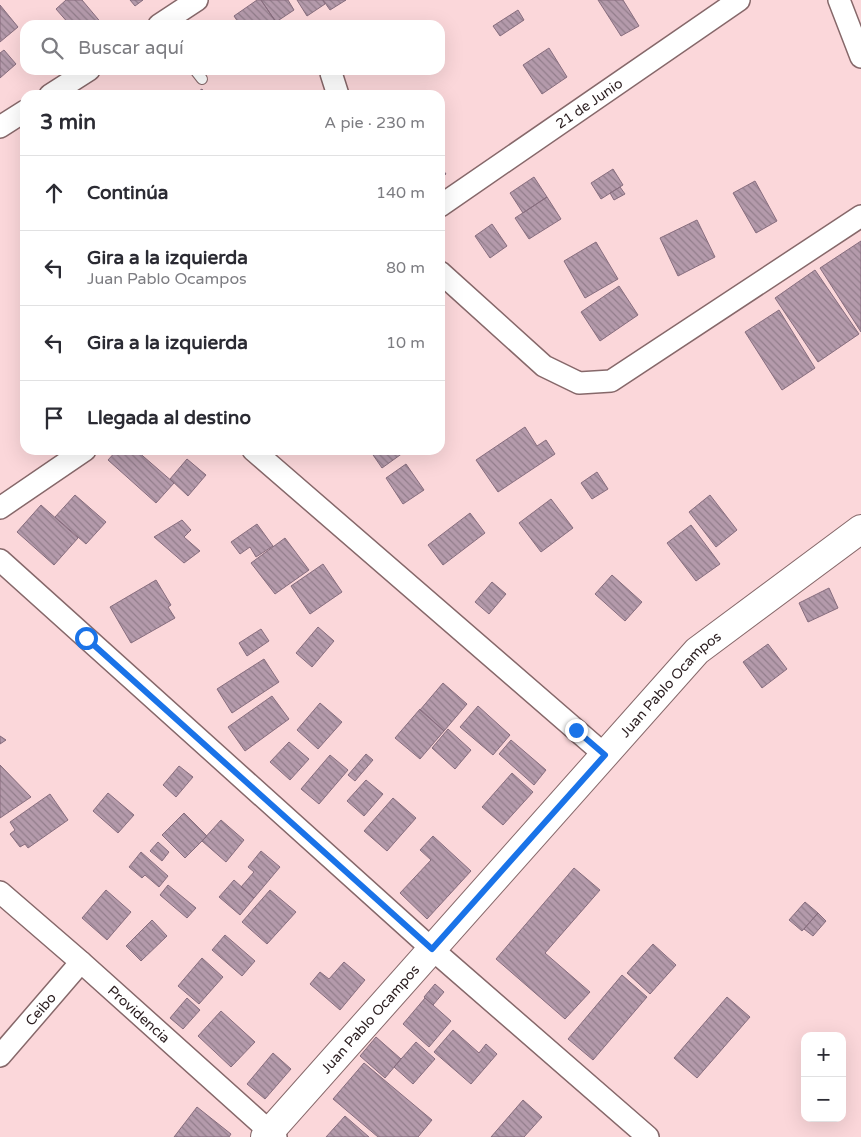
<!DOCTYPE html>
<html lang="es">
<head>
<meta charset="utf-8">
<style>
	:root { --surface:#fff; --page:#f2f2f3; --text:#2b2b33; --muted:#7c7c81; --line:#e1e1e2 }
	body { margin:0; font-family:"Varela Round",sans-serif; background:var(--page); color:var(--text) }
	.controls { position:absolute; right:15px; bottom:15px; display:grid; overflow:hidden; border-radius:10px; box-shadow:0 5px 20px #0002 }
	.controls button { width:45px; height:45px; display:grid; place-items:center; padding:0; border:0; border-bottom:1px solid var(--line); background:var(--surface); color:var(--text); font:25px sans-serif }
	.stop { position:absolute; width:15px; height:15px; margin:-11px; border:4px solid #1a73e8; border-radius:50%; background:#fff }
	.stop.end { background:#1a73e8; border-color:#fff; box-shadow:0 1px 5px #0008 }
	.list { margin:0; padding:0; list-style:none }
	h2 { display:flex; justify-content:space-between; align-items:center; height:65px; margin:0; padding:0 20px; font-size:21px }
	h2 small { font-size:16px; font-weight:400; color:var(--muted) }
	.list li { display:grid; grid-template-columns:32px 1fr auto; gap:15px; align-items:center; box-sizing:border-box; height:75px; padding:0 20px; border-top:1px solid var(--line) }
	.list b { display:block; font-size:19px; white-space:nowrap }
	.list p { margin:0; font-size:16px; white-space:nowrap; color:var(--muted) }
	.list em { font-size:16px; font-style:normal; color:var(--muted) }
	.icon { flex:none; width:28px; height:28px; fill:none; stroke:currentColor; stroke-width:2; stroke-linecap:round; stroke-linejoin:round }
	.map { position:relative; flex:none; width:861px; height:1137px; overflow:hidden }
	.search { position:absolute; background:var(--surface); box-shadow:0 5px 20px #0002; left:20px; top:20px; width:425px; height:55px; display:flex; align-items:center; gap:12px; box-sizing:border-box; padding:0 18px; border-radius:15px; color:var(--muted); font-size:19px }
	.panel { position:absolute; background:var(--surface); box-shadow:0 5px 20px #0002; left:20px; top:90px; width:425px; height:365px; border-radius:15px }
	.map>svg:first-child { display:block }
	.building { fill:url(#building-back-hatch); stroke:#876d7e }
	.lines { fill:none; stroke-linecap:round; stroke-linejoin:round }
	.lane-casing { stroke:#86686a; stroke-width:12 }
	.street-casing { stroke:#86686a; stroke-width:24 }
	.secondary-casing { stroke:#86686a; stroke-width:30 }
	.lane { stroke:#fff; stroke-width:10 }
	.street { stroke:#fff; stroke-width:21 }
	.secondary { stroke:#fff; stroke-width:28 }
	.route { stroke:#1a73e8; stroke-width:6 }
	.labels { text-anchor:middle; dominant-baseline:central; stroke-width:5; stroke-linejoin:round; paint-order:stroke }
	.street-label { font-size:14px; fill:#291c1e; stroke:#fff }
</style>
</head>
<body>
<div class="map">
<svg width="861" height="1137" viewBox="0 0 861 1137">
	<defs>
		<pattern id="building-back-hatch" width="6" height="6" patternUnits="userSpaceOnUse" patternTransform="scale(1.25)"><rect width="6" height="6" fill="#b49aab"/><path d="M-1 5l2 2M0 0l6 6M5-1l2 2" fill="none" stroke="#927d8b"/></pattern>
	</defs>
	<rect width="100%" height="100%" fill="#fbd7da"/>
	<path class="building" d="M 66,0 L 82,0 L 103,25 L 86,24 L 70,25 L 56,9 Z
		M 130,0 L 143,0 L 135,6 Z
		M 257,0 L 261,0 L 278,25 L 240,25 L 234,16 Z
		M 261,0 L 288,0 L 294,10 L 276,22 Z
		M 297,0 L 323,0 L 325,4 L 307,16 Z
		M 323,0 L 346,0 L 330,10 Z
		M 598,0 L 623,0 L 639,26 L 621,36 Z
		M 0,5 L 18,27 L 0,42 Z
		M 518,10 L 524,20 L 500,36 L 493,26 Z
		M 549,48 L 567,77 L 542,94 L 523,65 Z
		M 4,50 L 16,64 L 0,78 L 0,53 Z
		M 202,89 L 206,95 L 193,95 Z
		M 440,166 L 446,174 L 440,178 Z
		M 613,169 L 623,185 L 601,199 L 591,183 Z
		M 534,177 L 547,197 L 523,213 L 510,193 Z
		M 755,181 L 777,221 L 756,233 L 733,193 Z
		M 620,187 L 625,194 L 614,200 L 610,193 Z
		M 547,197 L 561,219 L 529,239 L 515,218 Z
		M 697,220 L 715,257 L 678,276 L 660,238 Z
		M 492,224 L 507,246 L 490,258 L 475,236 Z
		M 861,241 L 861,332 L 820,268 Z
		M 596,242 L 618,279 L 585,298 L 564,261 Z
		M 815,270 L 859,334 L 818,362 L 775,298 Z
		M 619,286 L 638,315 L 600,341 L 581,312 Z
		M 779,310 L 815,368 L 782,390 L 745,332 Z
		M 525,427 L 537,446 L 546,440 L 555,454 L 498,492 L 476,460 Z
		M 117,450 L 136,450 L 174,483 L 156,503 L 108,460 Z
		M 375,450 L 407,450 L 382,468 L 371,452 Z
		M 187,459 L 206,475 L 188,496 L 170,479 Z
		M 406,464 L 424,490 L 403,504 L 386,478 Z
		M 597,472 L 608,489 L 592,499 L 581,483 Z
		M 75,495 L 106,522 L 86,544 L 55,517 Z
		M 710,495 L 737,530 L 716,547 L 689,512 Z
		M 551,499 L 573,528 L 541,552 L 519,523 Z
		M 41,505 L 78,538 L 54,565 L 17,532 Z
		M 470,513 L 485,533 L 443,565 L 428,545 Z
		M 182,520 L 191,530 L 184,537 L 200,551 L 184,563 L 154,537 Z
		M 257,524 L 273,546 L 256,557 L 250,547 L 240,554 L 231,542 Z
		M 691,525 L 720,564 L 696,581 L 667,543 Z
		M 285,538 L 309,570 L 275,594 L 251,563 Z
		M 323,564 L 342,592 L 310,614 L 291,586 Z
		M 612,575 L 642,602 L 625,621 L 595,594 Z
		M 156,580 L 171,605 L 168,607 L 175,618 L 131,643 L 110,607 Z
		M 492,582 L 506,594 L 489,614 L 475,602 Z
		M 829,588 L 838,608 L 808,622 L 799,603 Z
		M 318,627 L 334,641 L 312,667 L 296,653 Z
		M 261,629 L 269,641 L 247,656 L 239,643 Z
		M 768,644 L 787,669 L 762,688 L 743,662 Z
		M 264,659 L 279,682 L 232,713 L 217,689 Z
		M 443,683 L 467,704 L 444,731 L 420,710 Z
		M 272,696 L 289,719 L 245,751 L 228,727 Z
		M 320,703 L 342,722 L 318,749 L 297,730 Z
		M 478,706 L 510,735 L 493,755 L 460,727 Z
		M 420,709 L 444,731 L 420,759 L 395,738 Z
		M 448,729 L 471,750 L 455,769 L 432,748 Z
		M 0,736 L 6,740 L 0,744 Z
		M 511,740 L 546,770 L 534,785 L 499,754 Z
		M 289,742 L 309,759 L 290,780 L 270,762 Z
		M 366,754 L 373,760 L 355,781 L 348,775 Z
		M 330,755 L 348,770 L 319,804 L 301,789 Z
		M 0,765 L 31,797 L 0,818 Z
		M 179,766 L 193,777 L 176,797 L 163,785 Z
		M 512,773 L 533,792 L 503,825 L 482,807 Z
		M 366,780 L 383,794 L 364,816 L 347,801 Z
		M 108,793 L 134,815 L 118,833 L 93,811 Z
		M 50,794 L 68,820 L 28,848 L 25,844 L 20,847 L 10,834 L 15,830 L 10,822 Z
		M 393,798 L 416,818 L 387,851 L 364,831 Z
		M 184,813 L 207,836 L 185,858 L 162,835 Z
		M 221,820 L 244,840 L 226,862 L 202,841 Z
		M 433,836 L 471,871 L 427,919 L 400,893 L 431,860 L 420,850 Z
		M 158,842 L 169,852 L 162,861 L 150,851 Z
		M 261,851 L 280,867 L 254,898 L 241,887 L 254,872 L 248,867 Z
		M 141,852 L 168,876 L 159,887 L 145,875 L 142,878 L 129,867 Z
		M 574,868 L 600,890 L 545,953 L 590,992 L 565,1019 L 496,959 Z
		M 234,880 L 254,898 L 240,915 L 219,897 Z
		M 168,885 L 196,908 L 187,918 L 160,895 Z
		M 106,890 L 131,912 L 107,940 L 82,918 Z
		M 270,890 L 296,912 L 267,944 L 242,922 Z
		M 805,902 L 818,913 L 802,931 L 789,920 Z
		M 818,913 L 826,921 L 813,936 L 804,929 Z
		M 152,920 L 167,936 L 141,961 L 126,946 Z
		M 225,935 L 255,961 L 242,976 L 212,950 Z
		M 653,944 L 676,965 L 650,994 L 627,973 Z
		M 202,958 L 223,977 L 199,1004 L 178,986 Z
		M 344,962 L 365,980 L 340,1010 L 310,984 L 320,972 L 329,979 Z
		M 622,975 L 647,997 L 593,1060 L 568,1039 Z
		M 435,984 L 444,992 L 433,1005 L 424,997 Z
		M 727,997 L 750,1017 L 697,1078 L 674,1058 Z
		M 187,998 L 200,1010 L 183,1029 L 170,1018 Z
		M 425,998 L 451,1021 L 429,1047 L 403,1024 Z
		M 221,1011 L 255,1042 L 231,1067 L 198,1036 Z
		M 453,1030 L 479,1053 L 486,1044 L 497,1054 L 471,1084 L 434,1052 Z
		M 376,1037 L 401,1059 L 385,1078 L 360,1056 Z
		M 416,1042 L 435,1059 L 413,1084 L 394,1067 Z
		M 273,1053 L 291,1069 L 265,1099 L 247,1084 Z
		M 364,1063 L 432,1120 L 418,1137 L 378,1137 L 333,1099 Z
		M 523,1100 L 542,1117 L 524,1137 L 491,1137 Z
		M 197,1107 L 231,1134 L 229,1137 L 174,1137 Z
		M 345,1116 L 369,1137 L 326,1137 Z"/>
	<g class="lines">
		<g class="lane-casing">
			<path id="lane" d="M 195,70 L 202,79"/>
		</g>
		<g class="street-casing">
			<g id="street">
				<path d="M 839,0 L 861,57"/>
				<path d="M 159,25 L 197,0"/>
				<path d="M 331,73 L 338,95"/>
				<path d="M 50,95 L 89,70"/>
				<path d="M 0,127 L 25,111"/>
				<path id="s1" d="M 440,206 L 739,0"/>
				<path d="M 440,272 L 544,366 L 579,383 L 611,381 L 861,216"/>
				<path d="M 253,450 L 605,755"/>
				<path d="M 0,508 L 85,450"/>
				<path d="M 0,560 L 432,949 L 648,1137"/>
				<path id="s2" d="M 0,892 L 81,962 L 276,1137"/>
				<path id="s3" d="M 0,1056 L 81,962"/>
			</g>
		</g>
		<g class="secondary-casing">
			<g id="secondary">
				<path id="s4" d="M 265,1137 L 697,651 L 861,529"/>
			</g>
		</g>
		<use href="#lane" class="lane"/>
		<use href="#street" class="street"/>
		<use href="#secondary" class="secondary"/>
	</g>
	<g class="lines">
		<path class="route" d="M 86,638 L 432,949 L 605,755 L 576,730"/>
	</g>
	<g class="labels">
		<g class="street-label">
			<text stroke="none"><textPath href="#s1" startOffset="181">21 de Junio</textPath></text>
			<text stroke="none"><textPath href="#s4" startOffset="608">Juan Pablo Ocampos</textPath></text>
			<text stroke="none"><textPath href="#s3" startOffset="62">Ceibo</textPath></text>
			<text stroke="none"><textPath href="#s2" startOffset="185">Providencia</textPath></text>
			<text stroke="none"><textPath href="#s4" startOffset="158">Juan Pablo Ocampos</textPath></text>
		</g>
	</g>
</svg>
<div class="controls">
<button>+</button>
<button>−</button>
</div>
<div class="stop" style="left:86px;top:638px"></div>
<div class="stop end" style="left:576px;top:730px"></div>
<div class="search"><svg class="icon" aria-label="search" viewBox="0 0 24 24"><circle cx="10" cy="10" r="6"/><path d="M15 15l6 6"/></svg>Buscar aquí</div>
<section class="panel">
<h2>3 min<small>A pie · 230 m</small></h2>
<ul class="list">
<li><svg class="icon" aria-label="ahead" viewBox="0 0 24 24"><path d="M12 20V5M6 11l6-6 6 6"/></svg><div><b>Continúa</b></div><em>140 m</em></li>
<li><svg class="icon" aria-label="left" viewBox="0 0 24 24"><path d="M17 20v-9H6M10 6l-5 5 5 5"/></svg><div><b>Gira a la izquierda</b><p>Juan Pablo Ocampos</p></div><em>80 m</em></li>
<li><svg class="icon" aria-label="left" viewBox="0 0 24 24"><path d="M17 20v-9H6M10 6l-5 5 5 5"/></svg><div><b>Gira a la izquierda</b></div><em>10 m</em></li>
<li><svg class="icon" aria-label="arrive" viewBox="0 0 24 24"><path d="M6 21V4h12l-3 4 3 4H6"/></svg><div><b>Llegada al destino</b></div></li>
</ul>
</section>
</div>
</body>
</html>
